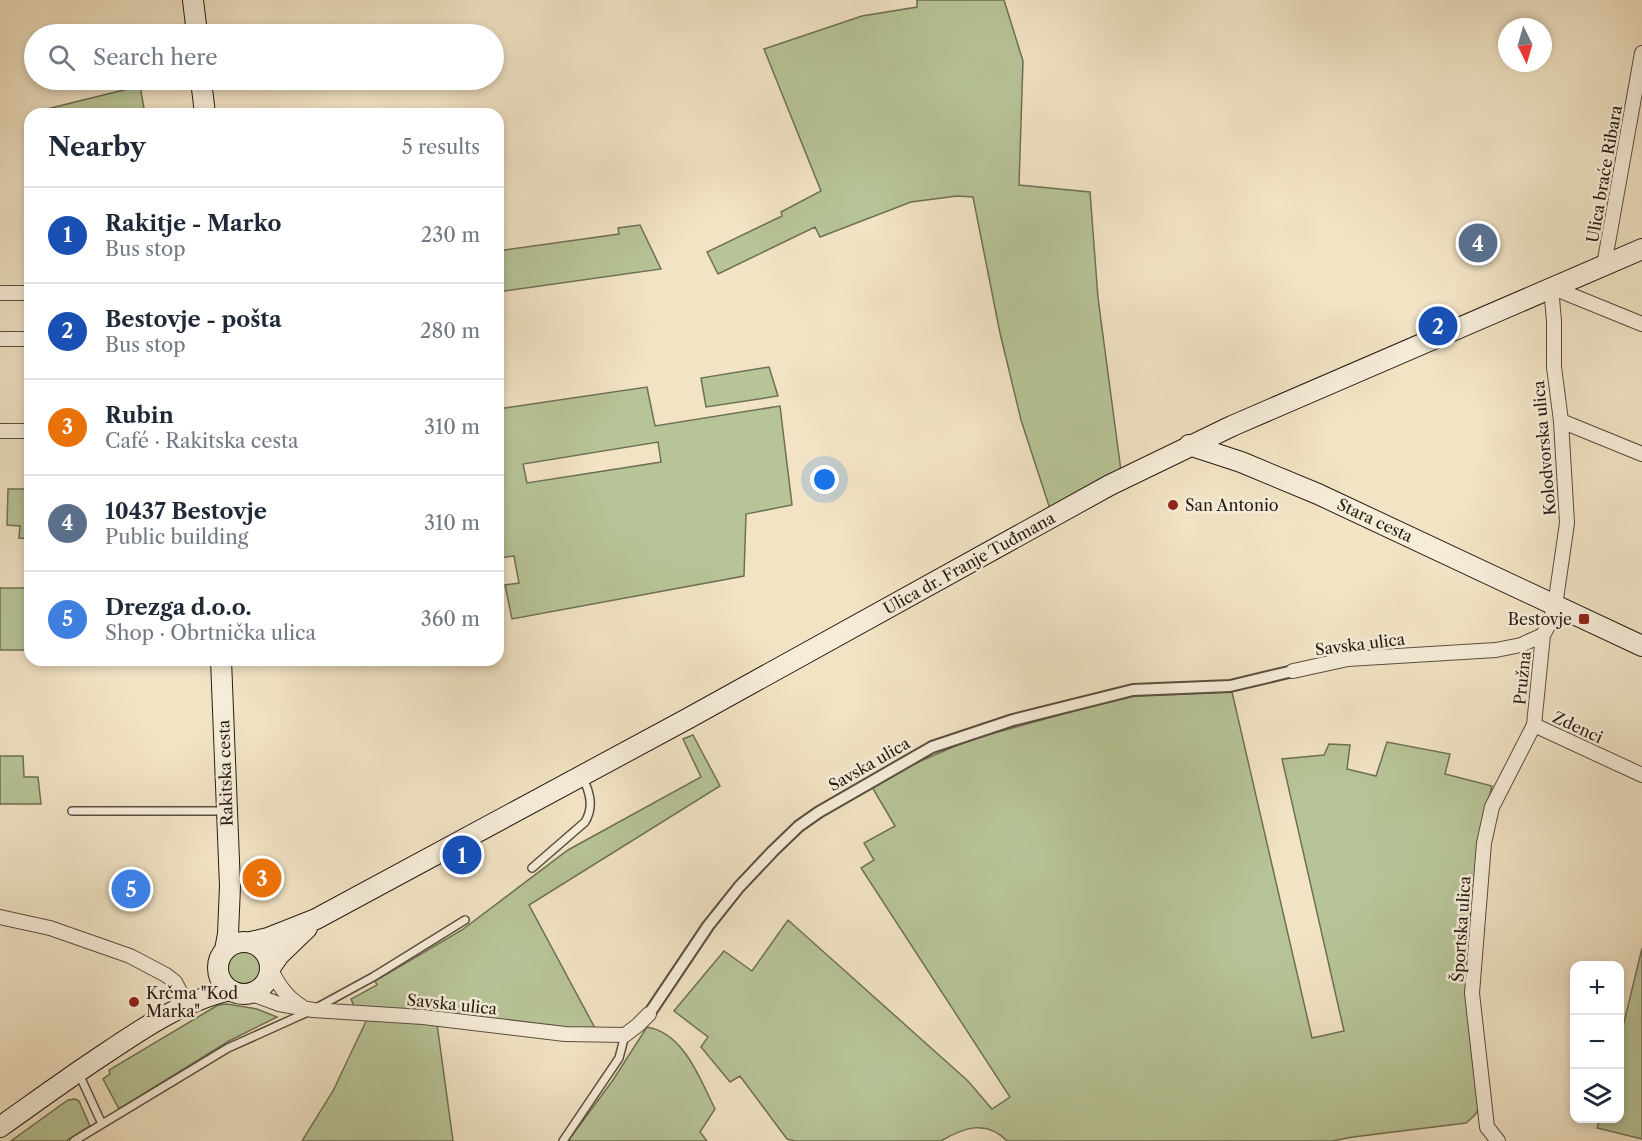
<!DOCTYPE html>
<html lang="en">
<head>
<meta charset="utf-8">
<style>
	:root { --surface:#fff; --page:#f6f6f7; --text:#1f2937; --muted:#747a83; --line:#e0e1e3; --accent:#8f2418 }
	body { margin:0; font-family:"Libre Caslon Text",serif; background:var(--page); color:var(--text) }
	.controls { position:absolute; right:18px; bottom:18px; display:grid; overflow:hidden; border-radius:12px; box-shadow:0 3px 9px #0003 }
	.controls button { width:54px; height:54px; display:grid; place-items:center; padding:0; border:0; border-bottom:2px solid var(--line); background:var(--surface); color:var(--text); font:30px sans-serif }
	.compass { position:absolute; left:1498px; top:18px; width:54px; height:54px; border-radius:50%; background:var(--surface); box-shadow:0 3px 9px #0003; rotate:175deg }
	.you { position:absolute; left:825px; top:480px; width:21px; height:21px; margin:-15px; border:4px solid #fff; border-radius:50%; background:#1a73e8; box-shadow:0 0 0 9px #1a73e833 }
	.badge { display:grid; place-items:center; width:39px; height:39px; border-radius:50%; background:var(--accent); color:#fff; font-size:20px; font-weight:700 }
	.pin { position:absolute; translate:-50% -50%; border:3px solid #fff; box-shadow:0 2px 6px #0006 }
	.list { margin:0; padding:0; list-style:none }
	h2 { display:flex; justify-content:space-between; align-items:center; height:78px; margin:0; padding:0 24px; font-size:26px }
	h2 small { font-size:20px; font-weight:400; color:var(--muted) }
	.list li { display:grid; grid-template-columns:39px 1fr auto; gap:18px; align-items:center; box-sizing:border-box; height:96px; padding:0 24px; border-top:2px solid var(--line) }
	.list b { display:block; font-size:22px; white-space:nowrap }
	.list p { margin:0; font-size:20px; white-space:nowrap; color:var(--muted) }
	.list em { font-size:20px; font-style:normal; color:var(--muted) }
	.icon { flex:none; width:33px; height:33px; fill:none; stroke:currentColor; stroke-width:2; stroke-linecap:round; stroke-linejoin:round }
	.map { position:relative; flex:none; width:1642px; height:1141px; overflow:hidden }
	.search { position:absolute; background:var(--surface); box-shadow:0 3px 9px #0003; left:24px; top:24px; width:480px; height:66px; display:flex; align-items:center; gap:15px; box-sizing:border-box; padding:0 21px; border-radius:33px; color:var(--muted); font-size:22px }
	.panel { position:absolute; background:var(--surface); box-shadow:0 3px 9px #0003; left:24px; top:108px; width:480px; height:558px; border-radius:18px }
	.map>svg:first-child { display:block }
	.green { fill:#b7c497; stroke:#6e7055; stroke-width:1.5; fill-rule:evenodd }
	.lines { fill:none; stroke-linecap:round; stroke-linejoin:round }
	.service-casing { stroke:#594e3f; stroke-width:10 }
	.pedestrian-casing { stroke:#594e3f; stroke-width:14 }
	.minor-casing { stroke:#594e3f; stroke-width:16 }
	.secondary-casing { stroke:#261c13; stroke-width:22 }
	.service { stroke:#f6edd9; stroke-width:7 }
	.pedestrian { stroke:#f6edd9; stroke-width:10 }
	.minor { stroke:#f6edd9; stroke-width:14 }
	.secondary { stroke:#f6edd9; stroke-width:20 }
	.poi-dot { fill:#8f2418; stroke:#f6edd9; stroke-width:2 }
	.labels { text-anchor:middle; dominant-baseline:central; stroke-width:5; stroke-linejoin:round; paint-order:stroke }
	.street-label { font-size:16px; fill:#261c13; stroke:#f6edd9 }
	.poi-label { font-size:16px; fill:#261c13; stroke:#f6edd9; text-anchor:start }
</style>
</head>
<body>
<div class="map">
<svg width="1642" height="1141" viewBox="0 0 1642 1141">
	<rect width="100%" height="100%" fill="#f1e3c4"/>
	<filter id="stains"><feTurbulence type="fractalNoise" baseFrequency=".00333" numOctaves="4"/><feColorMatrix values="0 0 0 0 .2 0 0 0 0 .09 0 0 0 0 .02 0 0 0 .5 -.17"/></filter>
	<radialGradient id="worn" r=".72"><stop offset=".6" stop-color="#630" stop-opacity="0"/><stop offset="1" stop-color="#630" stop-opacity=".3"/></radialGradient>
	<path class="green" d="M 917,0 L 1004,0 L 1023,61 L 1019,185 L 1090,192 L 1098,298 L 1121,471 L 1050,509 L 1021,420 L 1000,333 L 973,197 L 957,196 L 911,202 L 820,237 L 815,227 L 718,274 L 707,252 L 782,216 L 781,212 L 821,191 L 764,49 L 862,16 L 917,7 Z
		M 140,86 L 145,114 L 52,114 L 47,109 Z
		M 640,225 L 661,269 L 498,292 L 498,251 L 619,234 L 618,228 Z
		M 769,367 L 778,396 L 706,407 L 701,378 Z
		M 647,387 L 655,426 L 780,406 L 792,505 L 746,514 L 744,576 L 512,619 L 505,585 L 519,583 L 514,556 L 498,558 L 498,409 ZM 658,442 L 661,462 L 527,483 L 523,464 Z
		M 8,489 L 30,489 L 30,539 L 19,538 L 20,526 L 7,525 Z
		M 0,588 L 30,588 L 30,650 L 0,650 Z
		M 1232,692 L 1312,1038 L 1344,1031 L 1282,759 L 1324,755 L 1329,744 L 1350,745 L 1347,769 L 1376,776 L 1387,742 L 1450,754 L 1445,774 L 1492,786 L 1478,842 L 1466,968 L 1466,993 L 1479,1109 L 1474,1116 L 1466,1123 L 1353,1137 L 1332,1141 L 1007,1141 C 986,1119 963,1128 941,1141 L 795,1141 L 787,1139 L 740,1076 L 730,1082 L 701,1047 L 708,1037 L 674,1011 L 724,951 L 752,971 L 788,920 L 968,1081 L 992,1109 L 1010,1097 L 861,868 L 874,860 L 864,843 L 895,826 L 872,787 L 907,767 L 969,740 L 1103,703 L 1135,696 Z
		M 693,735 L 720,786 L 529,905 L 596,1030 L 565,1029 L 354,1006 L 351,999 L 377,985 L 375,981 L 462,930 L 568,850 L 701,777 L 683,739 Z
		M 0,756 L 23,756 L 24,777 L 38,777 L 41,804 L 0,804 Z
		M 1642,948 L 1642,1139 L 1597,1128 L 1600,1119 L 1620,1118 L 1620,1039 Z
		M227 967a17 17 0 1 1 34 0a17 17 0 1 1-34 0Z
		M 227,1004 L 257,1009 L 277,1017 L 229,1041 L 119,1109 L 103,1079 L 110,1074 L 109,1070 L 218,1005 Z
		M 368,1017 L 437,1024 L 453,1141 L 302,1141 L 333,1091 Z
		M 647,1027 C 684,1033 700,1079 715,1109 L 700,1132 L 707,1141 L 568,1141 L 613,1080 Z
		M 75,1099 L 79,1101 L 90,1126 L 66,1141 L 11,1141 L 68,1100 Z"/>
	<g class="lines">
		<g class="service-casing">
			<path id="service" d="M 72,811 L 226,811
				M 532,868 L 585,822 C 594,807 590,793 583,778
				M 318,1007 L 373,977 L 465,920
				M 79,1074 L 102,1124
				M 74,1141 L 228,1048 L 308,1012
				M 563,1141 L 619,1058 L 625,1035"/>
		</g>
		<g class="pedestrian-casing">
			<path id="pedestrian" d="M 649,1014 L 708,926 L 739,887 L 773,851 L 799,826 L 819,812 L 932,747 L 1013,720 L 1133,690 L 1230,686 L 1293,671"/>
		</g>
		<g class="minor-casing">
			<path id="minor" d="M 1604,265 L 1642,53
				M 0,293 L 30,293
				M 0,339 L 30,339
				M 1561,421 L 1642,454
				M 0,431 L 30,431
				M 1293,671 L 1348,659 L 1496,650 L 1521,645 L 1543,635
				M 1534,725 L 1642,775
				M 0,917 L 50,928 L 130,956 L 166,975 L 175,982 L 186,1003
				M 270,968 C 278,984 286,997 301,1006
				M 249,993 L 279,1004 L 313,1010 L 423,1017 L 565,1034 L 625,1035 L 638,1025 L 649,1014
				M 1498,1141 L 1487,1127 L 1472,993 L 1484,843 L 1492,807 L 1534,725 L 1543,635 L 1548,626 L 1555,606 L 1567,523 L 1561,421 L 1554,367 L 1554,321 L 1551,287 L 1642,324"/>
		</g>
		<g class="secondary-casing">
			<path id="secondary" d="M 193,0 L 197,34
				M 201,80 L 205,114
				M 1189,445 L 1241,462 L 1318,494 L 1642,646
				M 221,660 L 230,886 L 228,934 L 225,950
				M 251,942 L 268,938 L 316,919 L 687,719 L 1110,485 L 1232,426 L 1642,249
				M218 968a26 26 0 1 1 52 0a26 26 0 1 1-52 0Z
				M 270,968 L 279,955 L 307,928
				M 0,1127 C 34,1103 68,1078 103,1055 C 143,1028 183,1001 230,990"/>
		</g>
		<use href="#service" class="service"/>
		<use href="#pedestrian" class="pedestrian"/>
		<use href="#minor" class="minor"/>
		<use href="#secondary" class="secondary"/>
	</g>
	<g class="poi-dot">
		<circle cx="1173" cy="505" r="6"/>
		<rect x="1578" y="613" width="12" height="12" rx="3"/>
		<circle cx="134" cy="1002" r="6"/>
	</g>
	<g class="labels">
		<g class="street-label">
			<text transform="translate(1604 174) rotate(-80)">Ulica braće Ribara</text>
			<text transform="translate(1544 448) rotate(-95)">Kolodvorska ulica</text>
			<text transform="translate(1375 520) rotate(25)">Stara cesta</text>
			<text transform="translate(969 563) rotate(-29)">Ulica dr. Franje Tuđmana</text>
			<text transform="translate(1360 644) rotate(-7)">Savska ulica</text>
			<text transform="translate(1522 678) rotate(-84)">Pružna</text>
			<text transform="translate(1578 727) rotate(25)">Zdenci</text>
			<text transform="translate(869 764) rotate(-30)">Savska ulica</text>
			<text transform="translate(225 773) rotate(-92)">Rakitska cesta</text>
			<text transform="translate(1461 929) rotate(-86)">Športska ulica</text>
			<text transform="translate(452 1004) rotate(6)">Savska ulica</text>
		</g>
		<g class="poi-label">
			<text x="1185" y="505">San Antonio</text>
			<text x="1572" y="619" text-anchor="end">Bestovje</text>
			<text x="146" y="993">Krčma "Kod<tspan x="146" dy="18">Marka"</tspan></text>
		</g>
	</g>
	<rect width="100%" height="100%" filter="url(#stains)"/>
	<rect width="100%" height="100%" fill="url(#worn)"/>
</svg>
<div class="controls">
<button>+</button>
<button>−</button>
<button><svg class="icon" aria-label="layers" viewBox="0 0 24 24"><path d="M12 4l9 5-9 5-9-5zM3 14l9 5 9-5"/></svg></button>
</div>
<svg class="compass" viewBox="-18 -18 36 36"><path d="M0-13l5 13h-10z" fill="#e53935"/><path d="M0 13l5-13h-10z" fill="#747a83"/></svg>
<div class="you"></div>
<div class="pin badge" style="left:462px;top:855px;background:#1a4fb4">1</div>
<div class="pin badge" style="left:1438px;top:326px;background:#1a4fb4">2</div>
<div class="pin badge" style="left:262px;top:878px;background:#e8710a">3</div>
<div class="pin badge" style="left:1478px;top:243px;background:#5c6f8a">4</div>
<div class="pin badge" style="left:131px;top:889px;background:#3f7fe0">5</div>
<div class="search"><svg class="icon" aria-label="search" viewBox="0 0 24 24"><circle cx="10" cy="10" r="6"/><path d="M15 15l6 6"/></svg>Search here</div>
<section class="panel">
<h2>Nearby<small>5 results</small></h2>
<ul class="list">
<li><span class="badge" style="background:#1a4fb4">1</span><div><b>Rakitje - Marko</b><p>Bus stop</p></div><em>230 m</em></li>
<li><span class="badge" style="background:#1a4fb4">2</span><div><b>Bestovje - pošta</b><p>Bus stop</p></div><em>280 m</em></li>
<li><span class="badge" style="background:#e8710a">3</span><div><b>Rubin</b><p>Café · Rakitska cesta</p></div><em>310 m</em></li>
<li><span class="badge" style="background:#5c6f8a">4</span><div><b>10437 Bestovje</b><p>Public building</p></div><em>310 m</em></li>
<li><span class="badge" style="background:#3f7fe0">5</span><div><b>Drezga d.o.o.</b><p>Shop · Obrtnička ulica</p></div><em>360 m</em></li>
</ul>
</section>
</div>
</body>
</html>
